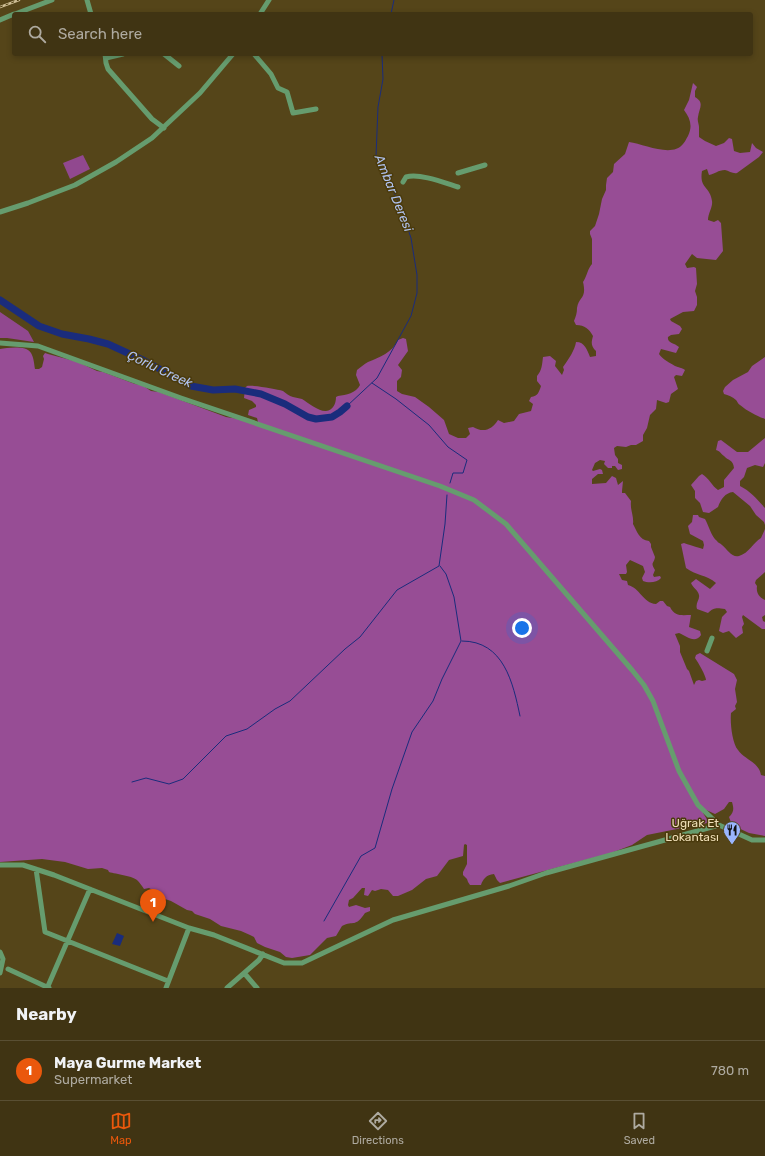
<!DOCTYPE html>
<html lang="en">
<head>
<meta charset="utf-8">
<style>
	:root { --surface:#403413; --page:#4b3f21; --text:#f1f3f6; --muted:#aeaaa0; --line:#594f33; --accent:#ea580c }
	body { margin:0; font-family:Rubik,sans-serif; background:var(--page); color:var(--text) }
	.you { position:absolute; left:522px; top:628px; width:14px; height:14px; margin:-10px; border:3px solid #fff; border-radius:50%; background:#1a73e8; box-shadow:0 0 0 6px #1a73e833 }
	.badge { display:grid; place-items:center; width:26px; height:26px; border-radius:50%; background:var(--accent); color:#fff; font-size:13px; font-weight:700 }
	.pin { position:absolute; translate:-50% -33px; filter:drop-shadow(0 1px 2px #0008) }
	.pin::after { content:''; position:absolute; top:21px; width:14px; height:12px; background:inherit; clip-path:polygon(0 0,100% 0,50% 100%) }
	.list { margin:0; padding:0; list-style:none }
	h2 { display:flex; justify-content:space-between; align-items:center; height:52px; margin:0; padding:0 16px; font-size:17px }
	h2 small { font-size:13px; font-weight:400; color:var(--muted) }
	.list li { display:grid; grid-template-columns:26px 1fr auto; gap:12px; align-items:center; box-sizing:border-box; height:60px; padding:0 16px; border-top:1px solid var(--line) }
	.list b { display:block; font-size:15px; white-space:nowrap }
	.list p { margin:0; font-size:13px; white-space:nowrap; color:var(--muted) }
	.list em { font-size:13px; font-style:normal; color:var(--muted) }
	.icon { flex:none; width:22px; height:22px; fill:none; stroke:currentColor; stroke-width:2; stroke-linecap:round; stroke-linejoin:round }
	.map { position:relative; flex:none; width:765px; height:988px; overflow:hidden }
	.search { position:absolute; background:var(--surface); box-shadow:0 2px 6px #0003; left:12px; right:12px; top:12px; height:44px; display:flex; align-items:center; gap:10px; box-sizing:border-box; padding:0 14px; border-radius:4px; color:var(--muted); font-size:15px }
	.sheet { height:112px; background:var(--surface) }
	nav { display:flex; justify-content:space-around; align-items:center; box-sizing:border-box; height:56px; border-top:1px solid var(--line); background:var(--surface); font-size:11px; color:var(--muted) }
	nav a { display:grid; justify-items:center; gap:2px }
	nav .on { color:var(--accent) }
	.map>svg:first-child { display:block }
	.green { fill:#91488f }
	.forest { fill:#974d95 }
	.water { fill:#1a2c7c }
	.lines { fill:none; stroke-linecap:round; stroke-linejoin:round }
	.stream { stroke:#1a2c7c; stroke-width:1 }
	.river { stroke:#1a2c7c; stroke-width:7 }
	.minor { stroke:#669c6e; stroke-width:5 }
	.rail-casing { stroke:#cfbf97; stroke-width:2.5 }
	.rail { stroke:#4a3a0c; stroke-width:1; stroke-dasharray:3; stroke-linecap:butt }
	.labels { text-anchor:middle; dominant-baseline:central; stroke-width:3; stroke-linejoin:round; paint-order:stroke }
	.poi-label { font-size:12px; fill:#efdfb8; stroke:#4a3a0c; text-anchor:end }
	.water-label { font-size:13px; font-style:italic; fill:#b1c3f0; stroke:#4a3a0c }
</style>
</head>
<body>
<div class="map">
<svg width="765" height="988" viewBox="0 0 765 988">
	<rect width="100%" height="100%" fill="#554519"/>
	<path class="green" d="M 83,155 L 90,169 L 70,179 L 63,163 Z
		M 0,312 L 28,331 L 34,342 L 7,338 L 0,338 Z"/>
	<path class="forest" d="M 693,83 L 697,87 L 695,91 L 695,97 C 705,103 699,108 698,117 C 697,121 699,124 699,127 C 699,130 699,134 699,137 L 705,141 L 716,146 L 724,143 L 729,138 L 732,139 L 734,151 L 740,153 L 750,152 L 752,143 L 756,148 L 763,152 L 759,157 L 737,173 C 733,174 729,171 725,170 C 718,170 715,174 709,175 L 707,169 L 702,171 C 699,189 710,186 712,201 C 713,207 708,213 708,220 L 714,222 L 718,220 L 721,223 L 723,251 L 716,260 L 697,258 L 692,254 L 685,264 L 687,268 L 694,267 L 696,268 L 697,284 L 695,291 L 697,297 L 697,305 L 694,311 L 683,312 L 670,319 L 671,321 L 680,326 L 682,329 L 679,334 L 671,335 L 668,337 C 667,343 674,343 679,347 L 676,353 L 661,349 L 659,354 C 662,359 670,363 675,366 C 679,368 681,367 685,370 L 682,376 L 676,375 L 674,377 L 678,389 L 671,394 L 669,402 L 666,403 L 657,400 L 656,409 L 650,415 L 647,428 L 643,435 L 643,441 L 636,445 L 631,445 L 626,447 L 617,446 L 614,448 L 615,455 L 618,459 L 618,463 L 622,465 L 622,469 L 618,470 L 615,466 L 612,466 L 612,468 L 608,468 L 604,464 L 605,461 L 600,460 L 595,463 L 592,470 L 593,471 L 600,469 L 602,470 L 603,474 L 598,474 L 592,479 L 592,484 L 606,483 L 612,476 L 616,478 L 618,485 L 623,481 L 622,491 L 622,493 L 625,493 L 631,501 C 630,511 634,515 633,524 C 637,531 639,540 649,541 L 651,544 L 651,547 L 655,557 C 654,564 650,562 655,570 L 653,575 L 654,577 L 660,576 L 661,578 C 657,583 648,583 643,581 L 642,578 L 645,572 L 643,566 L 630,560 L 626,565 L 627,572 L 626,574 L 619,574 L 622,580 L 627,581 L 628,585 C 640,588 643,603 656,604 L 660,601 L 663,601 L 667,606 L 670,607 C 675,617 682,615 691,615 L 689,627 L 700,631 L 701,635 C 695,644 686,636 679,633 L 675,634 L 680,646 L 680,652 L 687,669 L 689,671 L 694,685 L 696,681 L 699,680 L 702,681 L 706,680 C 706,676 698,662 695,658 L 696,655 L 700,653 L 734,674 L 737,680 L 735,689 L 737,702 L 735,706 L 736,709 L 731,713 C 730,722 732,743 738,750 C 745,760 759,762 761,775 L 765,776 L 765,836 L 749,833 L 732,825 L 729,817 C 734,812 734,809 732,802 L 729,802 L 724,809 L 715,814 L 704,809 L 703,813 L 708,821 L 707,823 L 647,835 L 632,845 L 611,853 L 500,883 L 497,880 L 494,874 C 486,875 483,879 481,885 L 470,885 L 468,882 L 467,879 L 463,875 L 463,872 L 467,864 L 467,845 L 465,844 L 464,845 L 463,856 L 449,860 L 437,876 L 426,879 L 412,890 L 398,896 L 393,896 L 388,890 L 381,889 L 375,891 L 372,890 L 368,896 L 364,895 L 365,888 L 362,888 L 353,898 L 349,900 L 348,905 L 349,907 L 356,905 L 365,908 L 370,907 L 370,911 L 365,913 C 355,928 354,920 342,926 L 336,936 L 327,938 L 310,955 L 292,958 L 286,957 L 280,952 L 265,947 L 257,943 L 254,937 L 250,935 L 241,931 L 221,926 L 210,919 L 195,914 L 192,911 L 187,910 L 171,901 L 162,898 L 158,893 L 149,888 L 144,889 C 142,886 140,883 138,881 C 134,876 116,874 109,872 L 108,870 L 102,868 L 88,869 L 65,862 L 42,859 L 0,862 L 0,349 C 8,348 26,345 31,353 C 34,358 34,364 35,369 L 39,369 L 42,367 L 44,359 L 43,356 L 45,353 L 48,354 L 78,362 L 97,371 L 103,372 L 135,384 L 142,385 L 151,391 L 159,392 L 226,417 L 258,422 L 257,418 L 248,415 L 249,410 L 256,407 L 256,405 L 252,401 L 244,398 L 245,388 L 247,386 C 253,385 276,389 283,391 C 286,393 289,396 293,397 C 296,398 299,398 302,399 C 308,403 320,412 326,411 C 333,410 336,404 336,397 L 338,396 C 346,395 356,393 360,385 L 356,375 L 357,370 C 361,367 364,364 368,362 C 380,357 392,353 398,340 L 403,338 L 406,339 L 408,351 L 398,365 L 402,370 L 401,377 L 397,381 L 397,391 L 402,394 L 415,397 L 429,407 L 444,420 L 449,434 L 458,438 L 466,438 L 470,434 L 468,428 L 473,427 C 483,433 492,430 498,420 L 504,423 L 514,421 L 519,414 L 531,411 L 533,404 L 529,401 L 531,397 C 538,396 539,392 541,386 L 537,381 L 537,376 C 542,370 542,365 543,357 L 550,356 L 556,361 L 555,366 L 562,375 L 564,370 L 563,367 C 568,360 575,350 576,342 C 585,342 587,350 590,357 L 596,356 L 596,351 C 591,346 591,343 593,336 C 589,329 585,325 576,325 L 574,321 C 576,316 577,313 577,308 C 579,296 587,299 583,282 C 587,276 588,268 592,264 L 592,239 L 590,234 L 590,231 L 595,226 L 599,214 L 602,199 L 606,190 L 606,185 L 607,178 L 613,172 L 614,164 L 625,154 L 629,142 C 644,144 672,158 683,144 C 685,142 686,139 688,136 C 693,126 690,118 684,110 L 689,100 Z
		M 765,357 L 765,419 C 757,416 747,411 740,405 C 738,404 737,401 736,400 C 733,397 728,395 724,394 L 723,391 L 725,387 L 733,380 L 748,372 L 752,366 Z
		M 765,438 L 765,463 L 763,467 L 755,465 L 747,468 L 744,477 L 740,481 L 740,486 C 750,491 757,499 765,508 L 765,525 L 764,522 L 756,515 L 750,506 L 733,492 C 725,493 721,499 718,507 L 709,513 L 703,512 L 700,503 L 695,498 L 695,491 L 691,485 L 699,476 L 702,474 C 709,478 712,486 718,490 L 724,487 L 724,480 L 734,468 C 733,459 728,461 724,456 C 720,453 720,451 716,450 L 718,441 L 721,440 L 737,452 L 748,452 Z
		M 693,515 L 698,515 L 699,517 L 705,519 C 709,526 711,536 717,541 C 718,543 720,543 722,545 C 727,549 732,558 739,556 C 749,553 753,543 761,538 L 765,529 L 765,572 L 756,580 L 755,583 L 757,586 C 756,593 759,597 765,600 L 765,615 L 762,617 L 763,621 L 765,622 L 765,629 L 762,629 L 743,615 L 742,617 L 744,624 L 742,627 L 743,633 L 736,638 L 729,631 L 723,633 L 719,631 L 722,617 L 727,612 L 725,609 C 717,608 714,607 708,613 L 697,609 C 695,603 700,600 699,595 C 698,590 693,588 691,583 L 696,579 L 710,589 L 716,583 C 707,575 695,575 686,568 L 681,544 L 684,543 C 686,544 700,548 703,549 L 704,545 L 703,541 L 690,534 L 688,526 L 692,522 Z"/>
	<path class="water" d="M 117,933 L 124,936 L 120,946 L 112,944 Z"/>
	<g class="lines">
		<path class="stream" d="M 391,14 L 394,0
			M 372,383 L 396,399 L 429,425 L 448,447 L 467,460 L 463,473 L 453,473 L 450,483
			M 347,406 L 377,378 L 411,316 L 417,293 L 417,275 L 411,238 L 399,203 L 376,156 L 378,107 L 383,79 L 382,54
			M 462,641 C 504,641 513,683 520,716
			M 132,782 L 146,778 L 169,784 L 183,779 L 226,736 L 247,729 L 275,709 L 290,701 L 345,649 L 360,637 L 397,590 L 439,566 L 445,524 L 447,495
			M 324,921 L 361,856 L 375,848 L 392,789 L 412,732 L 433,701 L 442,679 L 461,641 L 454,597 L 446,574 L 440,566"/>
		<path class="river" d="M 0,300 L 39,326 L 62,334 L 89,339 L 108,344 L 145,361 L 191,386 L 213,390 L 235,389 L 261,394 L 285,404 L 308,417 L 316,419 L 332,417 L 340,412 L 347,406"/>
		<path class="minor" d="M 87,0 L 91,14
			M 15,14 L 52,0
			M 260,14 L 269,0
			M 0,20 L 14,14
			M 105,54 L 106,63 L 108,69 L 152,119 L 164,128
			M 164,54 L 179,66
			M 254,54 L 271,74 L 278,88 L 287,92 L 293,113 L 316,109
			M 106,58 L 123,54
			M 458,173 L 485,165
			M 403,182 L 406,177 C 420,173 445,183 458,187
			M 0,212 L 28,203 L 75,185 L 116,162 L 152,138 L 200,93 L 233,54
			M 0,343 L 38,346 L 181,398 L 440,486 L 474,500 L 506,524 L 632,670 L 644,685 L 653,701 L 679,771 L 698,805 L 719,825 L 752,840 L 765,840
			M 707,651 L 712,638
			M 0,865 L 23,865 L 54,875 L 189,928 L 214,935 L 284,963 L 302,963 L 393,920 L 509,886 L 546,873 L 719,825
			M 36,869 L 45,932 L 168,981
			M 0,952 L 3,959 L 0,973
			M 8,969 L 49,988
			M 245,974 L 257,988
			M 48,986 L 90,889
			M 166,988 L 189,928
			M 227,988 L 259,960 L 263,954"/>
		<g class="rail-casing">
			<path id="rail" d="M 0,7 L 19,0"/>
		</g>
		<use href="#rail" class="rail"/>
	</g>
	<defs>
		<g id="restaurant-pin" transform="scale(0.9)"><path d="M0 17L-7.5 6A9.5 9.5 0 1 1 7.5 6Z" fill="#9ab5fd" stroke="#4a3a0c"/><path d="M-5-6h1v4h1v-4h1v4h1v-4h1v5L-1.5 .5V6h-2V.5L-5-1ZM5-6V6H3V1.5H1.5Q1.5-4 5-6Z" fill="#111"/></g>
	</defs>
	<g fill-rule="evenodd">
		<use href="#restaurant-pin" x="732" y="830"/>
	</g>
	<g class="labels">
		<g class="poi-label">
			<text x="719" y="823">Uğrak Et<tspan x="719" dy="14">Lokantası</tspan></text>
		</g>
		<g class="water-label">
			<text transform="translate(394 193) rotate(68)">Ambar Deresi</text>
			<text transform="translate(160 369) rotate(25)">Çorlu Creek</text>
		</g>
	</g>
</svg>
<div class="you"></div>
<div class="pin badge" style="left:153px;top:922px">1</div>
<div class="search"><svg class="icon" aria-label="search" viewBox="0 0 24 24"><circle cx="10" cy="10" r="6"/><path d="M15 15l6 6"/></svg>Search here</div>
</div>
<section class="sheet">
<h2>Nearby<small></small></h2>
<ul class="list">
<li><span class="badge">1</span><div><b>Maya Gurme Market</b><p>Supermarket</p></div><em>780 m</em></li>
</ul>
</section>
<nav>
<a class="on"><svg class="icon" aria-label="map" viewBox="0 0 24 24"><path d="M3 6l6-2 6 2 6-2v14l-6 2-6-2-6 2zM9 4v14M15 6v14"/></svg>Map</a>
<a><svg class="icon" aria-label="directions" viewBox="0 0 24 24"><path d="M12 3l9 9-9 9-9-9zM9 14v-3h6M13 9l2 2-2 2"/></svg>Directions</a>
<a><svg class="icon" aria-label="saved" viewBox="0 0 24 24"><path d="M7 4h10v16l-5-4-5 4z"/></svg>Saved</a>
</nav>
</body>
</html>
